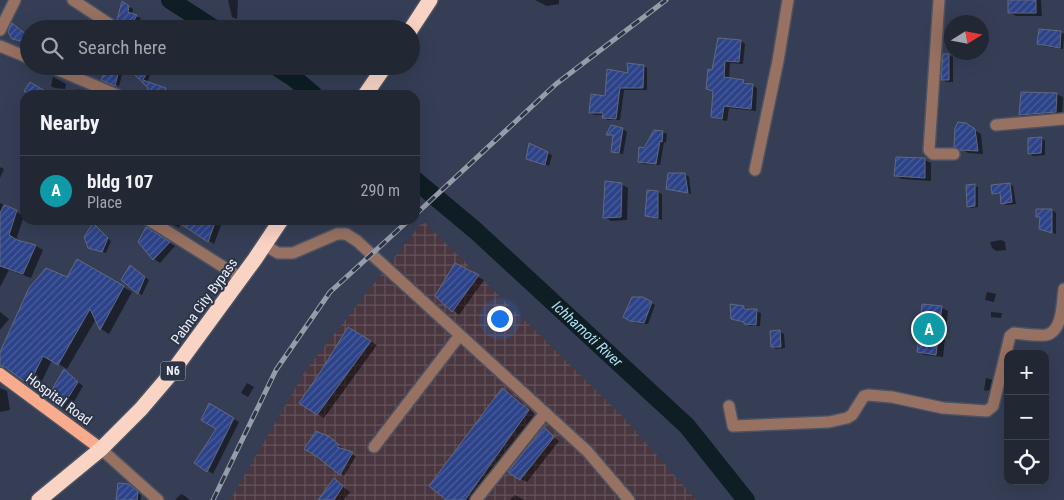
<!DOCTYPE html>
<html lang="en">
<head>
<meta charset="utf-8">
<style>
	:root { --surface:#222734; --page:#2e3340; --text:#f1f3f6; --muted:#a2a5ac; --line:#3f444f; --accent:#40d4a2 }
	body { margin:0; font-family:"Roboto Condensed",sans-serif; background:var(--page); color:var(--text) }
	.controls { position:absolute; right:15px; bottom:15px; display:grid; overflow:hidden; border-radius:10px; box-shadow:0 5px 20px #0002 }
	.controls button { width:45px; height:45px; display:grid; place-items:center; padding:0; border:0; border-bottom:1px solid var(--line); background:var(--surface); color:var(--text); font:25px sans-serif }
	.compass { position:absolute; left:944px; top:15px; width:45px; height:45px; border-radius:50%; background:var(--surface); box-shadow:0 5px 20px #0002; rotate:79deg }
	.you { position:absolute; left:499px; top:318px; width:18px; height:18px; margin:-12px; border:4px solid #fff; border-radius:50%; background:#1a73e8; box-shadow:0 0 0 8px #1a73e833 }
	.badge { display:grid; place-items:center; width:32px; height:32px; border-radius:50%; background:var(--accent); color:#fff; font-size:16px; font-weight:700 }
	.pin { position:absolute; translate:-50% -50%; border:2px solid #fff; box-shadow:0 1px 5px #0006 }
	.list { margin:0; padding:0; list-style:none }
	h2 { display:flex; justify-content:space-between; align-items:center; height:65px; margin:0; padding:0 20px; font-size:21px }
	h2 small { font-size:16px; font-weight:400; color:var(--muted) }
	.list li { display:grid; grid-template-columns:32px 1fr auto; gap:15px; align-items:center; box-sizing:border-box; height:70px; padding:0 20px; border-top:1px solid var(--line) }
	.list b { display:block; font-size:19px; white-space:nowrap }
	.list p { margin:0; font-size:16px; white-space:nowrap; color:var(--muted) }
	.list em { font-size:16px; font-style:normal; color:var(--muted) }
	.icon { flex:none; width:28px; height:28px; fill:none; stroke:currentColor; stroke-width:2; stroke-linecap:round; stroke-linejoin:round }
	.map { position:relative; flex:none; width:1064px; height:500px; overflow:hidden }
	.search { position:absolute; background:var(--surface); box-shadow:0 5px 20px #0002; left:20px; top:20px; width:400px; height:55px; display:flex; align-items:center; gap:12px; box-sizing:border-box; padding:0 18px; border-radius:28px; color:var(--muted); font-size:19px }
	.panel { position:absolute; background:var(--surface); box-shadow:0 5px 20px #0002; left:20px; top:90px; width:400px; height:135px; border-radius:15px }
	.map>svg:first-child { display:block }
	.built { fill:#353e55; fill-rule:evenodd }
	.industrial { fill:url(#industrial-grid) }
	.shadow { fill:#0007 }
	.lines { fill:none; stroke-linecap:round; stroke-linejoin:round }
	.river { stroke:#0e1e24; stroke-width:18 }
	.building { fill:url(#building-hatch); stroke:#61697d }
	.minor-casing { stroke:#4b5263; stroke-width:14 }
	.major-casing { stroke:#4b5263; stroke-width:15 }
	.highway-casing { stroke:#4b5263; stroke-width:18 }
	.minor { stroke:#977162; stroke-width:11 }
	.major { stroke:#f9ab8d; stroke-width:12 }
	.highway { stroke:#f9d3c4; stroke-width:15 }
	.rail-casing { stroke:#969caa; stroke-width:5 }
	.rail { stroke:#2d3446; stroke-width:3; stroke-dasharray:9; stroke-linecap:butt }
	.labels { text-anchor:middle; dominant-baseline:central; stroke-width:4; stroke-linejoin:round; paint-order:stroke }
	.shield { fill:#2d3446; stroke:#b1b6c4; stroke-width:1 }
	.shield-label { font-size:12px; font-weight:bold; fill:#e9eefa }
	.street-label { font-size:14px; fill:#e9eefa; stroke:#2d3446 }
	.water-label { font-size:15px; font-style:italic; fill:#abdff2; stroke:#2d3446 }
</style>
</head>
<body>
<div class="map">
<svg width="1064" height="500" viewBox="0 0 1064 500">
	<defs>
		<pattern id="industrial-grid" width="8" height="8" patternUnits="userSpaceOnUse" patternTransform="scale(1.25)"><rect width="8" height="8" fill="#4a363e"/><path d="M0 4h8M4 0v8" fill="none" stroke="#64535b"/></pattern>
		<pattern id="building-hatch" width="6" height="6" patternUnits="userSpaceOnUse" patternTransform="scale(1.25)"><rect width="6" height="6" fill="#2d4389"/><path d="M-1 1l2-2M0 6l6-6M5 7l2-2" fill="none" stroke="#4b5e9b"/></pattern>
	</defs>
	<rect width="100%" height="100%" fill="#2d3446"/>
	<path class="built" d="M 0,0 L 1064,0 L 1064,500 L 0,500 ZM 952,22 L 982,22 L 982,52 L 952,52 ZM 29,29 L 411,29 L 411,66 L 29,66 ZM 25,95 L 415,95 L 415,220 L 25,220 ZM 1008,354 L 1045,354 L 1045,481 L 1008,481 Z"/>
	<path class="industrial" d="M 423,221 L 622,416 L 696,500 L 230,500 L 306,370 Z"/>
	<path class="shadow" d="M 228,0 L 238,0 L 237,19 L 232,17 Z
		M 535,0 L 559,0 L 559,4 L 547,6 Z
		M 1009,0 L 1041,0 L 1042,16 L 1016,16 L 1009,12 Z
		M 123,3 L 133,9 L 132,15 L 141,18 L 135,27 L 123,23 Z
		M 88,24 L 91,26 L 94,29 L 84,29 Z
		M 16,27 L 29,37 L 29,43 L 13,38 Z
		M 1060,32 L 1064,34 L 1063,49 L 1043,46 L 1039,44 Z
		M 741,41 L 745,44 L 743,64 L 730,63 L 729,79 L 743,81 L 757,88 L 756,111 L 729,108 L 727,121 L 717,119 L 712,117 L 715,92 L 707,89 L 713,71 Z
		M 949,55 L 953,57 L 953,82 L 946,82 L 942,79 Z
		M 108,66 L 124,67 L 119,86 L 105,80 Z
		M 135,66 L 151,66 L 153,69 L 147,82 L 169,91 L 168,95 L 146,95 L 149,88 L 133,72 Z
		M 643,66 L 647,68 L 647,90 L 624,90 L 620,120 L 607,120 L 603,117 L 604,115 L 594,115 L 590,113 L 629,75 Z
		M 53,77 L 66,84 L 65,89 L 55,88 L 51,86 Z
		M 78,89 L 87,94 L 87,95 L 76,95 Z
		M 1056,94 L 1063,97 L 1062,115 L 1026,118 L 1020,115 Z
		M 623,129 L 627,132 L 623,154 L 616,153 L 612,151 L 614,136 L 608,134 Z
		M 973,129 L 981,134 L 983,154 L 968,153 L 956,146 Z
		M 663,132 L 667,134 L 666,143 L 664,142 L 660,165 L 643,164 L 639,162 L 644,149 Z
		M 1042,138 L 1045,141 L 1045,155 L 1033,156 L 1029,153 Z
		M 530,145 L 552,155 L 549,166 L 527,158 Z
		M 924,160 L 931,163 L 931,181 L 902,179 L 896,176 Z
		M 0,167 L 4,169 L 0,178 Z
		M 685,174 L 689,177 L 691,194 L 667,188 Z
		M 621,184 L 628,188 L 627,220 L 611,221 L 605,217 Z
		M 1010,184 L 1013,186 L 1016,204 L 1006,205 L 1002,203 L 1001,195 L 993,193 Z
		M 975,186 L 978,187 L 978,207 L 971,208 L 968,206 Z
		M 658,192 L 662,194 L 662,220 L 647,215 Z
		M 0,203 L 24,216 L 16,240 L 36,246 L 43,250 L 31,278 L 9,270 L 0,287 Z
		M 1052,210 L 1056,213 L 1056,234 L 1040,229 L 1041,219 L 1037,216 Z
		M 166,220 L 223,220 L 214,244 L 181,223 L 179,228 Z
		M 97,227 L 111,241 L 106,253 L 89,247 Z
		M 147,229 L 175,246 L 160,263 L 154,259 Z
		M 1001,240 L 1005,242 L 1006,250 L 996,251 L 992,248 L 990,242 Z
		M 77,261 L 132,292 L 109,334 L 101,329 L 96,319 L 67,369 L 52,360 L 38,389 L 12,371 L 0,366 L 0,355 L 68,279 Z
		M 455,265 L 484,280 L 459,315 L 436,296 Z
		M 135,269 L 149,280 L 142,295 L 138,293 Z
		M 987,292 L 996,294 L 994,302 L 985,300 Z
		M 643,298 L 655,305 L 648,324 L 636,323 L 625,317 Z
		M 744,307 L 761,313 L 760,326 L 749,326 L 746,322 L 733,318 Z
		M 942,308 L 948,311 L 943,357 L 924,355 L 918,351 Z
		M 0,312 L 9,319 L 0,330 Z
		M 991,312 L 1002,313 L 1001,318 L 991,317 Z
		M 348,328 L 377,345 L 324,418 L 317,414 L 320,375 Z
		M 771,332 L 780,332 L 784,334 L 785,348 L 776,349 L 772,346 Z
		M 65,371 L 83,386 L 68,412 L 48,398 Z
		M 986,378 L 996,381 L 993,391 L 987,390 L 987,391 L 984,390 Z
		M 247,383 L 254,387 L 248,397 L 241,393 Z
		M 0,388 L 7,391 L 10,410 L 0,412 Z
		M 503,390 L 511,394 L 537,416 L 477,500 L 448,500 Z
		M 210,405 L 239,422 L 213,474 L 196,463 L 217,429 Z
		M 544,429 L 559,441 L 527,482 L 520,479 Z
		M 334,441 L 342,448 L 341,450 L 356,456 L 344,476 L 317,455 Z
		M 1045,454 L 1048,455 L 1045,471 Z
		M 334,480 L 350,492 L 344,500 L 319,500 Z
		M 133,488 L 141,495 L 141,500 L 119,500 Z
		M 181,494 L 185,496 L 190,500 L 175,500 Z
		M 515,495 L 524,500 L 510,500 Z"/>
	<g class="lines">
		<g class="river">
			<path d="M 170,0 L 215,29"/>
			<path d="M 275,66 L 295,79 L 314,95"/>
			<path id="s1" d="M 415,180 L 476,231 L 687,426 L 746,500"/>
		</g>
	</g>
	<path class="building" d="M 1008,0 L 1036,0 L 1036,13 L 1008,13 Z
		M 122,1 L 129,6 L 128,12 L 137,15 L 131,26 L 122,24 L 117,20 Z
		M 12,23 L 27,35 L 26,42 L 12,39 L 8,32 Z
		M 1039,29 L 1061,31 L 1060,48 L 1037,44 Z
		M 718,38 L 741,40 L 739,62 L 725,61 L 724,77 L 744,80 L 743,83 L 753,84 L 751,109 L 724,106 L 722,119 L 711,117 L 713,91 L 706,89 L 708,69 L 712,70 Z
		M 943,54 L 949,54 L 949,80 L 941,80 Z
		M 627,63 L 644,65 L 643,88 L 620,88 L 616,119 L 602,118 L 603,113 L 589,113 L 591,94 L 605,96 L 607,69 L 628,73 Z
		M 107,66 L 120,66 L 115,86 L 101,80 Z
		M 126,66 L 150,66 L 143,80 L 166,88 L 163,95 L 145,95 L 148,88 Z
		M 30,82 L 52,95 L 30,95 L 24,91 Z
		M 1021,92 L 1057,93 L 1056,112 L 1019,115 Z
		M 958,122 L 966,123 L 975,129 L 978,151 L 960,150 L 954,147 L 955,128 Z
		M 611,125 L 623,128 L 619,153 L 611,152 L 613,135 L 606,135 Z
		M 654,130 L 663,131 L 662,142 L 660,141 L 656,164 L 638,162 L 639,147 L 644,148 Z
		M 1042,137 L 1041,153 L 1028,154 L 1028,138 Z
		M 529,143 L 548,152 L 545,165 L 526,159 Z
		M 896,157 L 925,158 L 925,178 L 894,176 Z
		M 668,173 L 685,173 L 688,193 L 666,189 Z
		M 605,181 L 622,183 L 621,217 L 603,218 Z
		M 1010,183 L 1012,202 L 1001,204 L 1000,193 L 992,194 L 991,185 Z
		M 975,184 L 975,206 L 967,207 L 966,185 Z
		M 647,190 L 658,191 L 658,218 L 645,216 Z
		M 4,205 L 17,210 L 9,235 L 17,240 L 36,245 L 23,274 L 0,266 L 0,213 Z
		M 1036,209 L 1052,209 L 1052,233 L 1039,229 L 1040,217 L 1036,217 Z
		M 175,220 L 216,220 L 208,242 Z
		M 93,223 L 108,238 L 102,252 L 88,248 L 84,237 Z
		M 146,227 L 170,242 L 153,260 L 138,242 Z
		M 77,259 L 124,286 L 100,330 L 90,309 L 58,365 L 43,356 L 29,385 L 5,367 L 0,366 L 0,352 L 29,288 L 46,268 L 67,277 Z
		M 455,263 L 479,275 L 452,312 L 435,296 Z
		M 130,265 L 145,277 L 138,294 L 121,280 Z
		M 632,297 L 643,297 L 652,302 L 644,323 L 630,321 L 623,317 Z
		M 730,304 L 744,306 L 744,309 L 757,309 L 756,325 L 744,324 L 744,322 L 731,319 Z
		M 922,304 L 942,306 L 936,355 L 917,352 Z
		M 348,327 L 371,341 L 317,415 L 299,403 L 319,374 Z
		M 780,330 L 781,347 L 771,347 L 770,331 Z
		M 64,369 L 78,382 L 61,409 L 47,398 Z
		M 502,388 L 529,410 L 465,500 L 446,500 L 429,486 Z
		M 209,403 L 234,418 L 207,472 L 194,463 L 216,429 L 201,420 Z
		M 544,427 L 554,437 L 520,480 L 508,472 Z
		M 316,431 L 330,437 L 339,445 L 337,447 L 353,452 L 340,475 L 316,456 L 304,449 Z
		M 334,478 L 343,486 L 334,500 L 318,500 Z
		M 118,483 L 129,484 L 138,492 L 137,500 L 116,500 Z"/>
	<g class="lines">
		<g class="minor-casing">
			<path id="minor" d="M 73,0 L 117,29
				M 939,0 L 929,150 L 933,154 L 954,154
				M 0,30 L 15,0
				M 0,46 L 29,58
				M 49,66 L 117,95
				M 996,125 L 1064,119
				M 755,170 L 778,61 L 788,0
				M 149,220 L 241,278
				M 264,245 L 278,253 L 293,253 L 337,234 L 346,234 L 357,241 L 587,451 L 629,500
				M 729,406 L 733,426 L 829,422 L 847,418 L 852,415 L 864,396 L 868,395 L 892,397 L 943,408 L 987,411 L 993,406 L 1010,336 L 1014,333 C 1024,334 1036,336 1046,335 C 1063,332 1062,302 1064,289
				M 374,447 L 460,335
				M 101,449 L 158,500
				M 476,500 L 545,413"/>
		</g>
		<g class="major-casing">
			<path id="major" d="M 0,374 L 101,449"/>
		</g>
		<g class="highway-casing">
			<path id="highway" d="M 411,29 L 430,0
				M 365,95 L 385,66
				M 39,500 L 101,449 L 141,409 L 170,375 L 255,259 L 281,220"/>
		</g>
		<use href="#minor" class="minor"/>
		<use href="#major" class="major"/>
		<use href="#highway" class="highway"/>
		<g class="rail-casing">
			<path id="rail" d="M 415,215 L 556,84 L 666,0
				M 213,500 L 276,370 L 330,292 L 409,220"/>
		</g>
		<use href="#rail" class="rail"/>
	</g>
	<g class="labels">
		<rect class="shield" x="160.5" y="361.5" width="25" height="19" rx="4"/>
		<g class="shield-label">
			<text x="173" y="371">N6</text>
		</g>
		<g class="street-label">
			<text transform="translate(204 301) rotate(-54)">Pabna City Bypass</text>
			<text transform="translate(59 399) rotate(36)">Hospital Road</text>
		</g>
		<g class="water-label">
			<text stroke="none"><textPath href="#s1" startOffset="231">Ichhamoti River</textPath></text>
		</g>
	</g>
</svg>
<div class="controls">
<button>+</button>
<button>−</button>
<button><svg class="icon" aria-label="locate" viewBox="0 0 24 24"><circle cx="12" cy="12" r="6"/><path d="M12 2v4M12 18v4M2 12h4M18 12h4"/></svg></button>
</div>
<svg class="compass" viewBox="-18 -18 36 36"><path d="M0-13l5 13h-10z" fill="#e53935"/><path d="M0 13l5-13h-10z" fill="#a2a5ac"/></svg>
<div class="you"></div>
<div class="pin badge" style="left:929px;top:329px;background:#0f9aa8">A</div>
<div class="search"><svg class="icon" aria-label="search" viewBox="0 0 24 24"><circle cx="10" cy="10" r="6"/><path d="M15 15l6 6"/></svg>Search here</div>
<section class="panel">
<h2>Nearby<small></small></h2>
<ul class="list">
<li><span class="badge" style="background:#0f9aa8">A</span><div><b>bldg 107</b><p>Place</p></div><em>290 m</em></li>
</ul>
</section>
</div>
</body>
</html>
